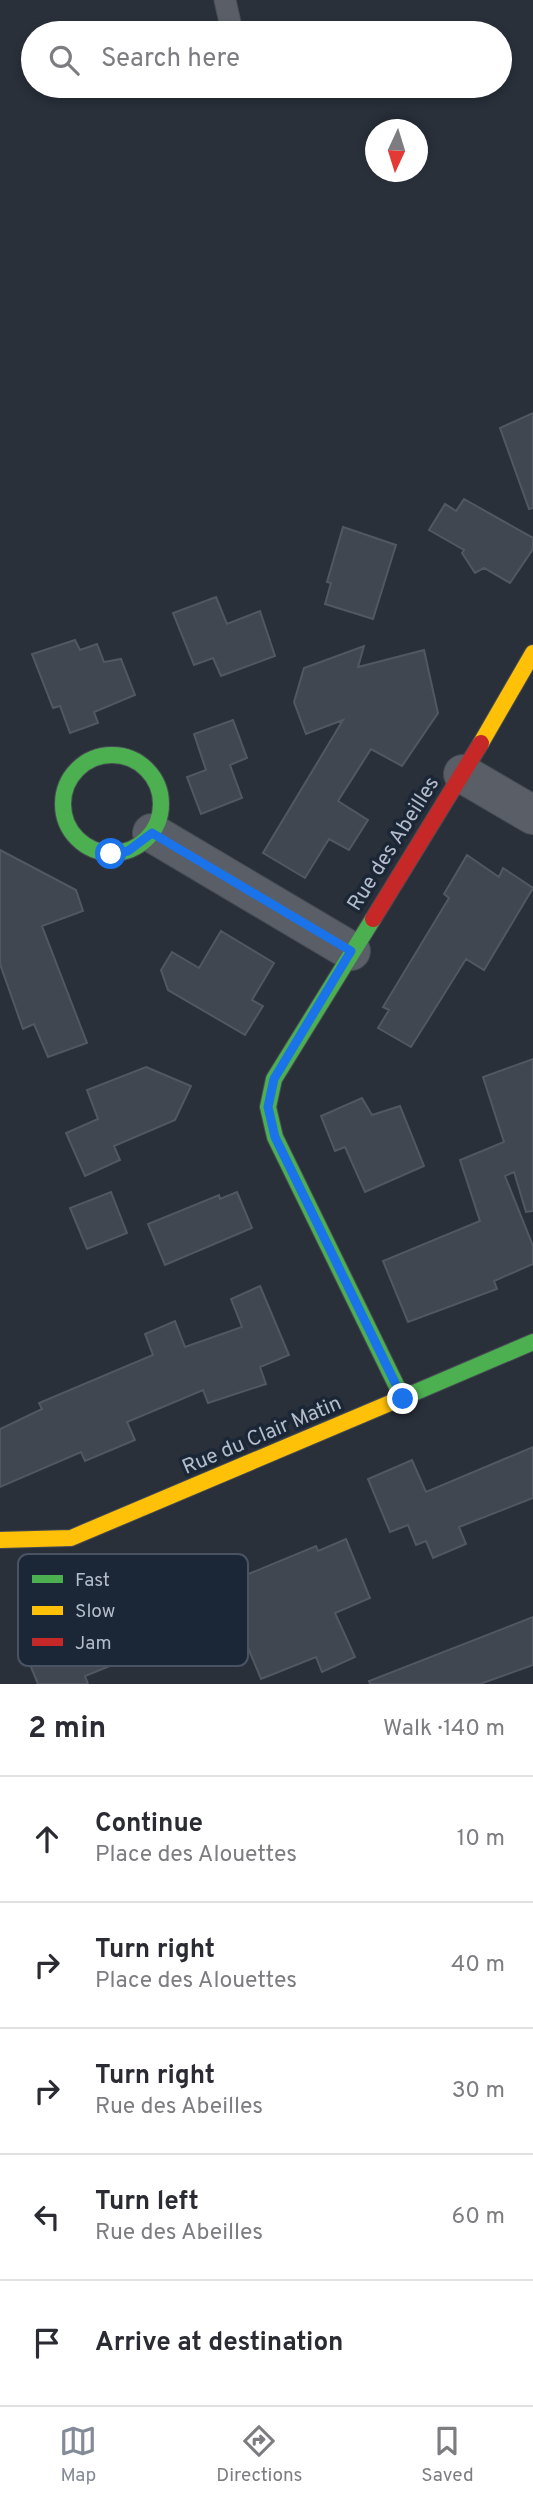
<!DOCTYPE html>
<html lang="en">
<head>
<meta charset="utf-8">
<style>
	:root { --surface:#fff; --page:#f7f7f7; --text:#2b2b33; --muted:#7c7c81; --line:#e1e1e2; --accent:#838b98 }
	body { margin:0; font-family:Overpass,sans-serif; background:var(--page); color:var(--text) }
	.compass { position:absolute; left:365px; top:119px; width:63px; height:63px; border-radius:50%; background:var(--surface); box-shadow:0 4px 10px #0003; rotate:184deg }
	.stop { position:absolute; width:21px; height:21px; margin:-16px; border:5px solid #1a73e8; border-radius:50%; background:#fff }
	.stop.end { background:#1a73e8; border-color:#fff; box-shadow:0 2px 7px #0008 }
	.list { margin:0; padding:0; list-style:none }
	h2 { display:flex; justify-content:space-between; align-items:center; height:91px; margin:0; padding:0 28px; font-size:30px }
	h2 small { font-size:23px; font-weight:400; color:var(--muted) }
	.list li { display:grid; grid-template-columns:46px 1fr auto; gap:21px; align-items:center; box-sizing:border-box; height:126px; padding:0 28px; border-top:2px solid var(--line) }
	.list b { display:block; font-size:26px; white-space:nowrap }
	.list p { margin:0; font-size:23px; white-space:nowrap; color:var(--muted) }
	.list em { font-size:23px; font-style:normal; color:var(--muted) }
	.icon { flex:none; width:38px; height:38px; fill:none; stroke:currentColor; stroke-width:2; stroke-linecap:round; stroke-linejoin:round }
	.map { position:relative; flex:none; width:533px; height:1684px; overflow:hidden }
	.search { position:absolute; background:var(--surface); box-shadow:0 4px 10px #0003; left:21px; right:21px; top:21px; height:77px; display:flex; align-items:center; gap:18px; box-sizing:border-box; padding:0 24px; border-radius:38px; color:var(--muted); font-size:26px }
	.sheet { height:721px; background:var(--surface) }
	nav { display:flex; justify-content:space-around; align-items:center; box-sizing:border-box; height:98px; border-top:2px solid var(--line); background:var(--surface); font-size:19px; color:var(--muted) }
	nav a { display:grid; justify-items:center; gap:4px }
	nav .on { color:var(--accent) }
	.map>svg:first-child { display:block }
	.building { fill:#414750; stroke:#515861; stroke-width:2 }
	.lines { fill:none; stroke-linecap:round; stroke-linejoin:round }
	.lane-casing { stroke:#474c54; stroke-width:23 }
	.street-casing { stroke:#474c54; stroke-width:40 }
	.fast-casing { stroke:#474c54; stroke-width:18 }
	.slow-casing { stroke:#474c54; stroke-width:18 }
	.jam-casing { stroke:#474c54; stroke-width:18 }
	.lane { stroke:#5a5f67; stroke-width:21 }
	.street { stroke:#5a5f67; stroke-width:38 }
	.fast { stroke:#4caf50; stroke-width:16 }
	.slow { stroke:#ffc107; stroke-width:16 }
	.jam { stroke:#c62828; stroke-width:16 }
	.route { stroke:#1a73e8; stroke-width:9 }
	.labels { text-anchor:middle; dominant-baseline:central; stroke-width:7; stroke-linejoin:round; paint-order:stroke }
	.street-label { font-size:21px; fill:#b3bccb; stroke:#1b2636 }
	.key { fill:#1b2636; stroke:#495363; stroke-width:2 }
	.key-label { font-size:19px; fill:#b3bccb }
</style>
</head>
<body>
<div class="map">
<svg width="533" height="1684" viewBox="0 0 533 1684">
	<rect width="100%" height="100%" fill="#29303a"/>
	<path class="building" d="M 533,413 L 533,508 L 529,509 L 500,428 Z
		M 464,499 L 533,538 L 533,549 L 510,583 L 484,568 L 475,573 L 462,553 L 464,550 L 429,530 L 445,504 L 456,511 Z
		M 343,527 L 396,545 L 373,619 L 325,604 L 331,583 L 327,582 Z
		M 216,597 L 227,624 L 260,611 L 275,656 L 221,676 L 213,658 L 194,665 L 173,613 Z
		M 75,640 L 80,650 L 97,644 L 104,662 L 121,659 L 135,695 L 94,712 L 98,723 L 70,733 L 60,706 L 53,708 L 32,654 Z
		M 364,646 L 358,667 L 424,650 L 438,713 L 402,766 L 371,749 L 338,801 L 368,820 L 349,850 L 329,839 L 305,878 L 263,853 L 343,720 L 306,734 L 294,702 L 304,668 Z
		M 233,720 L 247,758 L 230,765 L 242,798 L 201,814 L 187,777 L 206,770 L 194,734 Z
		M 0,850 L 76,890 L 83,911 L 42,926 L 87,1043 L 48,1057 L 34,1024 L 23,1029 L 0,964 Z
		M 467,855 L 499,877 L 503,868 L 533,888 L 484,970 L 466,959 L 411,1047 L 378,1028 L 389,1010 L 383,1007 L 449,898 L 444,894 Z
		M 221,931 L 274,963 L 252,1000 L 263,1006 L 245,1035 L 168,990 L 161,970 L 172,952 L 199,968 Z
		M 533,1059 L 533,1211 L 526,1212 L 514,1172 L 505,1176 L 533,1246 L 533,1264 L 494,1281 L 497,1289 L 408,1322 L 383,1261 L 480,1221 L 460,1160 L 504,1142 L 483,1077 Z
		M 146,1067 L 191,1086 L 175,1120 L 114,1146 L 120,1160 L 85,1176 L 66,1133 L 98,1119 L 87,1090 Z
		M 362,1098 L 372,1115 L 400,1106 L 424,1166 L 365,1192 L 345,1147 L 335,1151 L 321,1116 Z
		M 111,1192 L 127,1233 L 87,1249 L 70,1208 Z
		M 237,1192 L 252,1228 L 165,1265 L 148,1224 L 219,1195 L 220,1199 Z
		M 260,1286 L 289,1355 L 260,1367 L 266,1384 L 208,1403 L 203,1390 L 127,1422 L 135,1440 L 85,1461 L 81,1452 L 0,1487 L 0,1429 L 42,1409 L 39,1403 L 153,1355 L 145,1334 L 175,1321 L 185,1347 L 242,1327 L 231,1299 Z
		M 533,1447 L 533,1498 L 459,1527 L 466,1544 L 433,1558 L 426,1541 L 416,1545 L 408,1525 L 390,1532 L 368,1479 L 412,1460 L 426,1492 Z
		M 346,1539 L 370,1598 L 335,1613 L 355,1657 L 322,1672 L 316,1657 L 261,1679 L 246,1643 L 209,1658 L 194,1622 L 118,1653 L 122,1661 L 85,1676 L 88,1684 L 38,1684 L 24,1650 L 146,1598 L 141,1586 L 177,1571 L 181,1582 L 220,1566 L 227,1583 L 316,1546 L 318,1551 Z
		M 533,1617 L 533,1665 L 480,1684 L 370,1684 L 369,1681 Z"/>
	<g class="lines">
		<g class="lane-casing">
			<path id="lane" d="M 225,0 L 231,27"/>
		</g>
		<g class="street-casing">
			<path id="street" d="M 463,774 L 533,815
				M 152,833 L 351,951"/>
		</g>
		<g class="fast-casing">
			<path id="fast" d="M63 804a49 49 0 1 1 98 0a49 49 0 1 1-98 0Z
				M 373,919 L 274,1079 L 268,1107 L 275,1137 L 403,1399
				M 409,1395 L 533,1342"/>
		</g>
		<g class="slow-casing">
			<path id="slow" d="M 481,743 L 533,653
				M 0,1540 L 71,1538 L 409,1395"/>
		</g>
		<g class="jam-casing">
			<path id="jam" d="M 373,919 L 481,743"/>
		</g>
		<use href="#lane" class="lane"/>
		<use href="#street" class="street"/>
		<use href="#fast" class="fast"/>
		<use href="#slow" class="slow"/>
		<use href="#jam" class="jam"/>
	</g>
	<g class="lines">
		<path class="route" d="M 111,854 L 128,851 L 152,833 L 351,951 L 274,1079 L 268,1107 L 275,1137 L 403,1399"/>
	</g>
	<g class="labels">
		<g class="street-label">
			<text transform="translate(394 844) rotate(-58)">Rue des Abeilles</text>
			<text transform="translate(262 1436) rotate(-23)">Rue du Clair Matin</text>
		</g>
	</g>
	<rect x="18" y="1554" width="230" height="112" rx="10" class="key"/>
	<rect x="32" y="1575" width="31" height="8" fill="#4caf50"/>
	<rect x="32" y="1606" width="31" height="9" fill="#ffc107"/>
	<rect x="32" y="1638" width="31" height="8" fill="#c62828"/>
	<g class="key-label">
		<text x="75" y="1586">Fast</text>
		<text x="75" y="1617">Slow</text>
		<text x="75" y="1649">Jam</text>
	</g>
</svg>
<svg class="compass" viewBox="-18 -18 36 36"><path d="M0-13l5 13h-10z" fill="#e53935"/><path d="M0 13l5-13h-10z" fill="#7c7c81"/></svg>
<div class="stop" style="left:111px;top:854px"></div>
<div class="stop end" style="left:403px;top:1399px"></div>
<div class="search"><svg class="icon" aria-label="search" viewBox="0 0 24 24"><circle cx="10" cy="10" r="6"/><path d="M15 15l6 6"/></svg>Search here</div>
</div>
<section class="sheet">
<h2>2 min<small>Walk · 140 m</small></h2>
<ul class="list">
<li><svg class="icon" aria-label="ahead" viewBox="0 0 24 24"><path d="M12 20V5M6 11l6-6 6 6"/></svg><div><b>Continue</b><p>Place des Alouettes</p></div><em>10 m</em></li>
<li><svg class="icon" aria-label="right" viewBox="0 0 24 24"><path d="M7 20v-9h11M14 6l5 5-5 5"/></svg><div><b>Turn right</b><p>Place des Alouettes</p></div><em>40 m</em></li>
<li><svg class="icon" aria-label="right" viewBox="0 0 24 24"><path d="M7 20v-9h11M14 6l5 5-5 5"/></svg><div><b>Turn right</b><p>Rue des Abeilles</p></div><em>30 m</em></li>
<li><svg class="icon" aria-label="left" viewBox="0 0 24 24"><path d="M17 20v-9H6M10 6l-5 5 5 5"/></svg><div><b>Turn left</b><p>Rue des Abeilles</p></div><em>60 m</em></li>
<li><svg class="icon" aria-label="arrive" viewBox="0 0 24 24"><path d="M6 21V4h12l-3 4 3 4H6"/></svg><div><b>Arrive at destination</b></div></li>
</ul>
</section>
<nav>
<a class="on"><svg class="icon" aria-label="map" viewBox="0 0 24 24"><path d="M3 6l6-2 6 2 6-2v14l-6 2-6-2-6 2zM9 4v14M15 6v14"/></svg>Map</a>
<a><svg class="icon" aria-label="directions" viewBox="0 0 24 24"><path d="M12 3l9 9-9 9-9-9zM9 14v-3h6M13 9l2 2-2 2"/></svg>Directions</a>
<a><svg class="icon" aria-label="saved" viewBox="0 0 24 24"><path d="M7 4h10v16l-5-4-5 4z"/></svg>Saved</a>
</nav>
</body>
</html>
